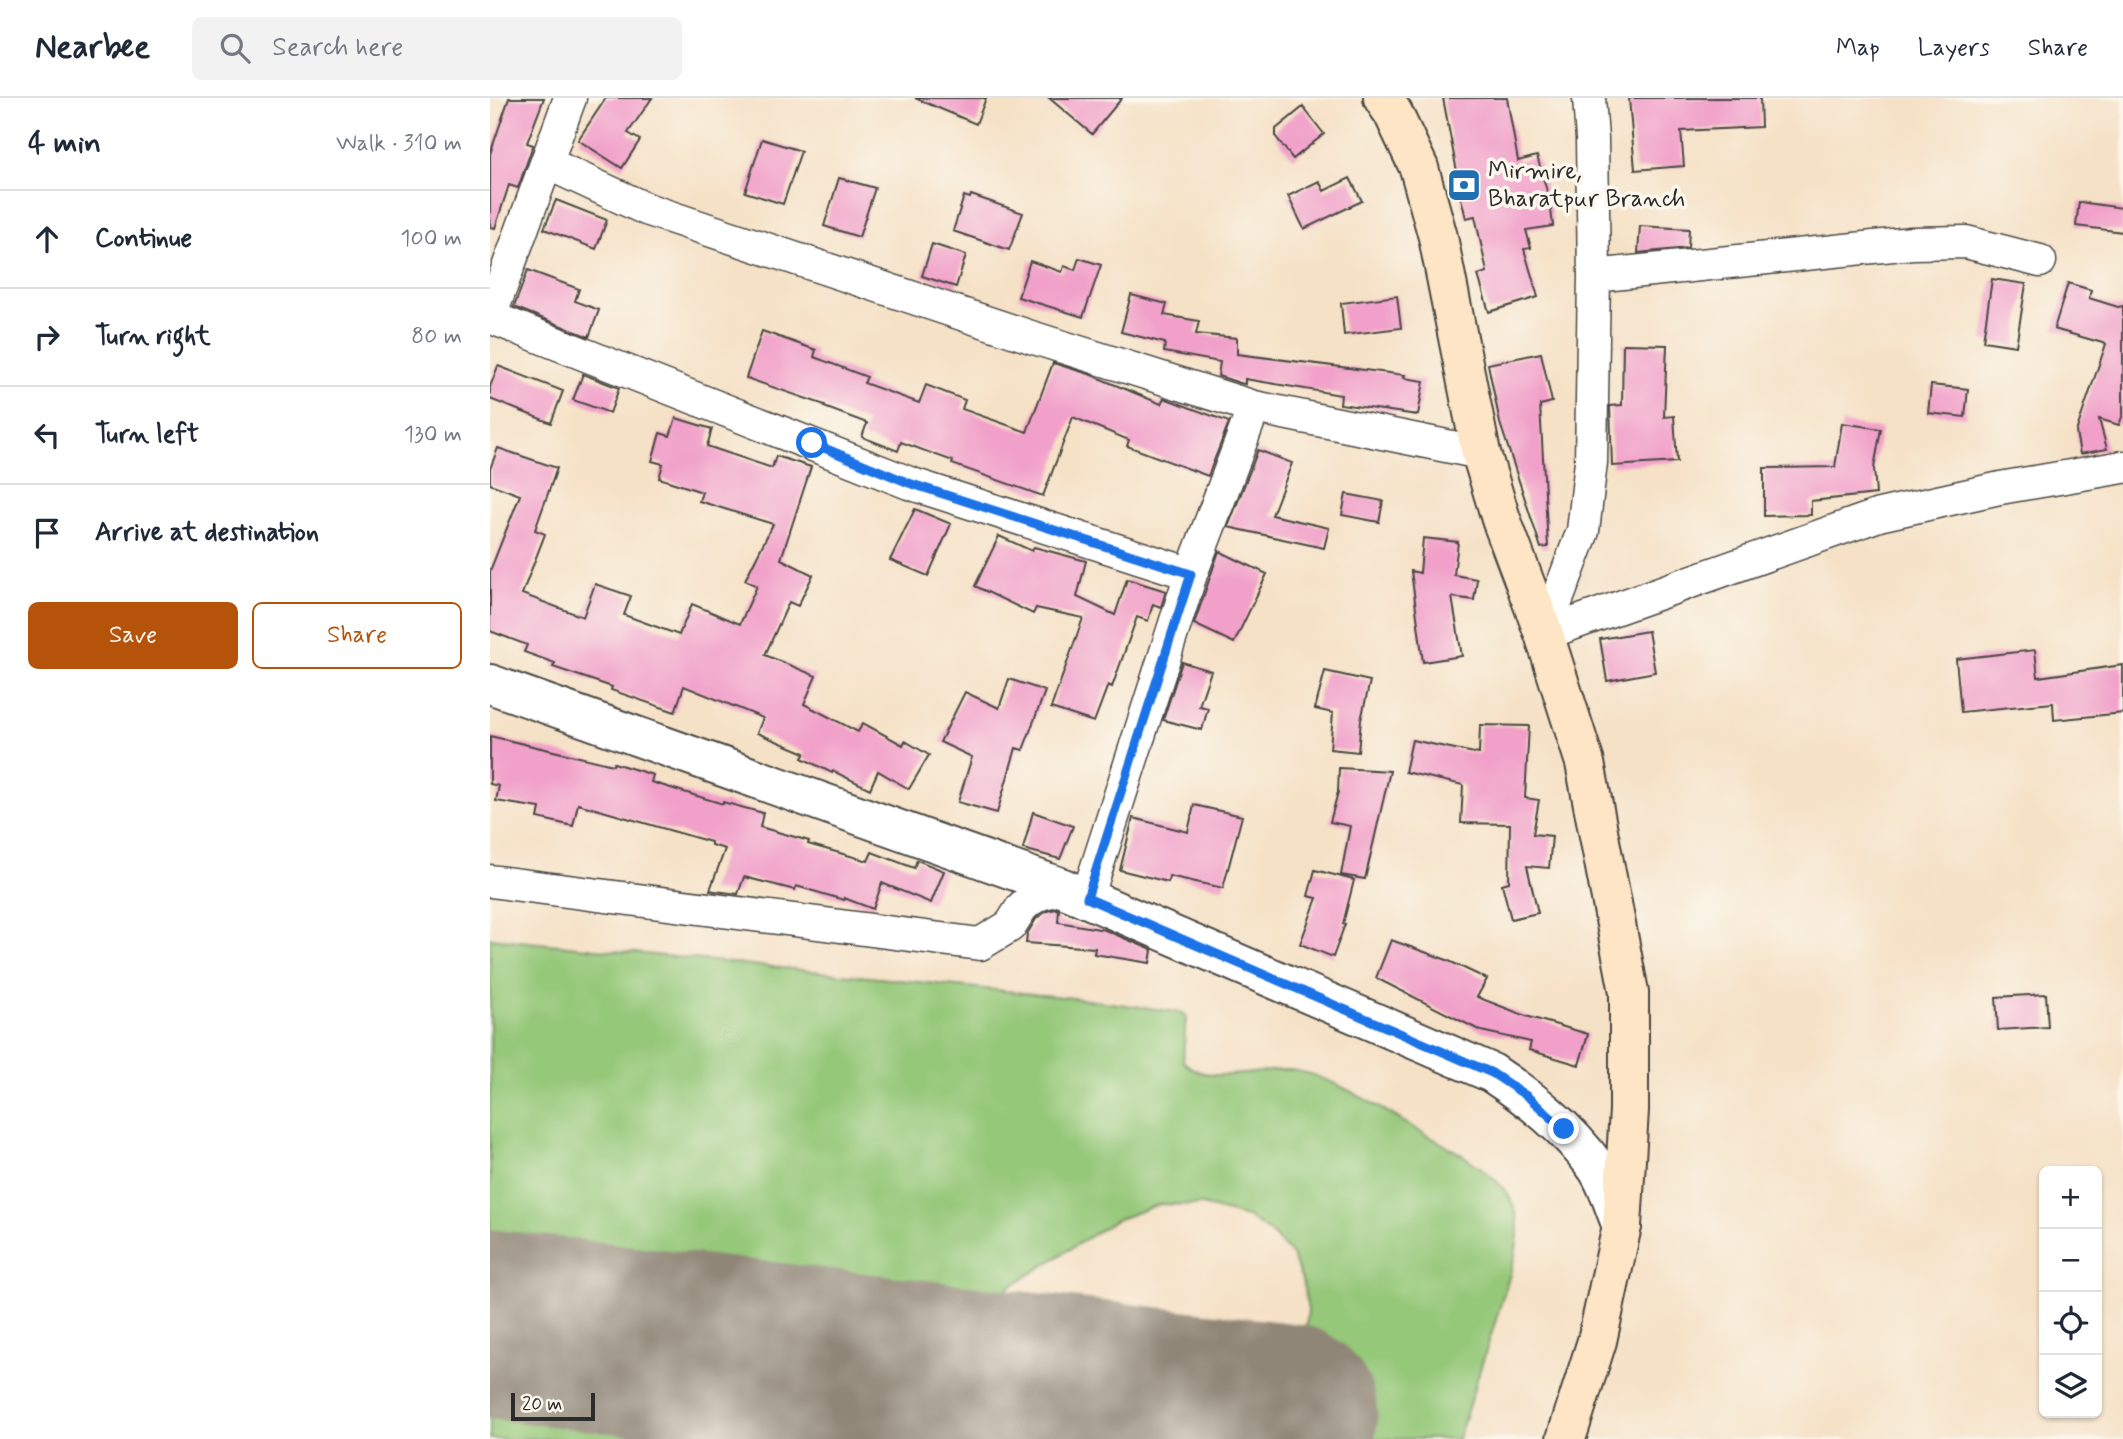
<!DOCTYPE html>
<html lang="en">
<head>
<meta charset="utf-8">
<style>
	:root { --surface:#fff; --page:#f2f2f3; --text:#1f2937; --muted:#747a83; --line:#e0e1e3; --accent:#b45309 }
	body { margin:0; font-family:Mynerve,sans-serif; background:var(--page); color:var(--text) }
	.controls { position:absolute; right:21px; bottom:21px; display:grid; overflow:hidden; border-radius:10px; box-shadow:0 2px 5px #0004 }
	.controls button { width:63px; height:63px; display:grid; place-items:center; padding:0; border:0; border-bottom:2px solid var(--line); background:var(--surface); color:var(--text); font:35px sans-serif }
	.scale { position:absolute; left:21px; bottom:18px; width:84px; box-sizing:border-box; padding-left:7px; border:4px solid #2b2b2b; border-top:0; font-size:19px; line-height:24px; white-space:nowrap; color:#2b2b2b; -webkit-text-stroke:5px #fbf7ec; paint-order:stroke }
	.stop { position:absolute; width:21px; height:21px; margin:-16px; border:5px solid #1a73e8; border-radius:50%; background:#fff }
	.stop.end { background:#1a73e8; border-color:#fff; box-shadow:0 2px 7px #0008 }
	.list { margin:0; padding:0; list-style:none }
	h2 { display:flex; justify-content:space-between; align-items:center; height:91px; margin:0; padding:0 28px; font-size:30px }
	h2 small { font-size:23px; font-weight:400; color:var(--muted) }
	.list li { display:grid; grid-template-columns:46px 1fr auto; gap:21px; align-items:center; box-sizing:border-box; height:98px; padding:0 28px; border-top:2px solid var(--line) }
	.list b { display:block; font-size:26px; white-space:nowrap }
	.list em { font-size:23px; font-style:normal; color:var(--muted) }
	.actions { display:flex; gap:14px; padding:21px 28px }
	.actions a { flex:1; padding:16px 0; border:2px solid var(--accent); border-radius:10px; text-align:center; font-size:24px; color:var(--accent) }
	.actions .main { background:var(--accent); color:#fff }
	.icon { flex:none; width:38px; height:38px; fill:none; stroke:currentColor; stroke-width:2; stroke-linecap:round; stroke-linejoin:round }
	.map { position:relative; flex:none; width:1633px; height:1341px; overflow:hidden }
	header { display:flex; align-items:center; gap:42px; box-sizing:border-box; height:98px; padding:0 35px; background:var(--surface); border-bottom:2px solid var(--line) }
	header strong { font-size:33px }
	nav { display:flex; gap:38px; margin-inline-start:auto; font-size:24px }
	.search { width:490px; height:63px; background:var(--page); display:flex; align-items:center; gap:18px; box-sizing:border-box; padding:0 24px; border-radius:10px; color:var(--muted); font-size:26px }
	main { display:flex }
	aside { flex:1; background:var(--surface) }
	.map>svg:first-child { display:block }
	.green { fill:#95c879; stroke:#607a52; stroke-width:2 }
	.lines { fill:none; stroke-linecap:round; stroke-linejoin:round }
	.runway { stroke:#908678; stroke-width:189 }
	.building { fill:#f1a0c9 }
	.minor-casing { stroke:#494642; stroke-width:35 }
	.tertiary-casing { stroke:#494642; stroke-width:42 }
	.secondary-casing { stroke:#494642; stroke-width:42 }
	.minor { stroke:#fff; stroke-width:32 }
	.tertiary { stroke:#fff; stroke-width:38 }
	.secondary { stroke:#fde5c5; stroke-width:38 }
	.route { stroke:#1a73e8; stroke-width:9 }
	.labels { text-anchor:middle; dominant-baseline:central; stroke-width:7; stroke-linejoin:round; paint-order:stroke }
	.poi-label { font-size:24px; fill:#2b2b2b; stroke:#fbf7ec; text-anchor:start }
</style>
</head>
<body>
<header>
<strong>Nearbee</strong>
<div class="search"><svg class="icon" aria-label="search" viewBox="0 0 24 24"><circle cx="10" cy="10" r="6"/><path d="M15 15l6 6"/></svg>Search here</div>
<nav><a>Map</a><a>Layers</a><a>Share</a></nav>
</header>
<main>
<aside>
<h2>4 min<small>Walk · 310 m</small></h2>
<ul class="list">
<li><svg class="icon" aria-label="ahead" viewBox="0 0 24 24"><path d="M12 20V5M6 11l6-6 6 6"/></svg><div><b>Continue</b></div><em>100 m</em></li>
<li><svg class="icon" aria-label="right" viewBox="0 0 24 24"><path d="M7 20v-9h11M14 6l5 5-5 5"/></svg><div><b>Turn right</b></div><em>80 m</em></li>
<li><svg class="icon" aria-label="left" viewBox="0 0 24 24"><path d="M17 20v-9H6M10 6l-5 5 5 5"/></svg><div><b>Turn left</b></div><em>130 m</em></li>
<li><svg class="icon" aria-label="arrive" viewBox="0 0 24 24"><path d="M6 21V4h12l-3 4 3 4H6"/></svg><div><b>Arrive at destination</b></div></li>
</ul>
<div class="actions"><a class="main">Save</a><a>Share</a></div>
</aside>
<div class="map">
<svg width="1633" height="1341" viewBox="0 0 1633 1341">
	<rect width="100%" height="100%" fill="#fbf7ec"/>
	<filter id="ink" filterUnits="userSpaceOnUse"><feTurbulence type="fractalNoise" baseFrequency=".0143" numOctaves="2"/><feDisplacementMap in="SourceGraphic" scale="14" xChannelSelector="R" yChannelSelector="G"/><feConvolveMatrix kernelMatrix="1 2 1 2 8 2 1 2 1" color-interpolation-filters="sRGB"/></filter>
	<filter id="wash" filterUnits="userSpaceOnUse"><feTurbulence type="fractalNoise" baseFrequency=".00686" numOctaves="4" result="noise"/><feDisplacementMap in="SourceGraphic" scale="28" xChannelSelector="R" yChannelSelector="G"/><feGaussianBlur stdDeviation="1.57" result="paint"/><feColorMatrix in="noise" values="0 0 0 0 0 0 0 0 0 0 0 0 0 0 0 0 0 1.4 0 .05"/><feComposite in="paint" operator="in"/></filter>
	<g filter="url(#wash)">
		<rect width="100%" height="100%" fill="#f5e1c6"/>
		<path class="green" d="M 0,840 L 583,900 L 688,914 L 696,917 L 693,963 C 717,990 768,970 800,972 C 836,975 892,1011 924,1030 C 953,1047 989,1063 1012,1089 C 1021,1098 1027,1114 1028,1127 C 1029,1156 1016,1187 1008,1215 C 995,1257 981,1299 968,1341 L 802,1341 L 818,1212 L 813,1185 L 802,1157 L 781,1135 L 757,1119 L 712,1107 L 670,1106 L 626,1122 L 496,1204 L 0,1147 Z
			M 0,1274 L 581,1341 L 0,1341 Z"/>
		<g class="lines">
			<path class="runway" d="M 0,1226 L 793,1319"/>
		</g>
		<g id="blocks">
			<path class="building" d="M 19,0 L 54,0 L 37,45 L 43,47 L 28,90 L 19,87 L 5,130 L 0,129 L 0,56 Z
				M 116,0 L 162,0 L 138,35 L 150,42 L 132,70 L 88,42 Z
				M 425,0 L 496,0 L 486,26 Z
				M 559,0 L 632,0 L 602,36 Z
				M 953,0 L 1017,0 L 1028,63 L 1047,58 L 1060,104 L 1063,128 L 1036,132 L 1041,150 L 1034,151 L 1048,199 L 999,214 L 988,177 L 997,174 L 985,118 L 976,120 L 966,80 L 968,79 Z
				M 1139,0 L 1270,0 L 1271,29 L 1191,33 L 1194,68 L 1145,72 Z
				M 813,9 L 834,36 L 803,61 L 786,39 L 786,31 Z
				M 272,41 L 311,53 L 293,106 L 255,94 Z
				M 349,80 L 385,90 L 369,139 L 334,128 Z
				M 860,80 L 872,103 L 814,131 L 798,98 L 829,83 L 834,93 Z
				M 481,97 L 533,115 L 519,152 L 463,133 L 474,98 L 480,100 Z
				M 66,102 L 117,122 L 106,151 L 54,131 Z
				M 1589,104 L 1633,110 L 1633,134 L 1586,128 Z
				M 1150,128 L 1199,131 L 1198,150 L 1148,155 Z
				M 442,146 L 476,157 L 466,189 L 432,178 Z
				M 589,160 L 611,167 L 593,219 L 528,199 L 540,163 L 572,174 L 574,168 L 585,172 Z
				M 38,172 L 89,191 L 85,203 L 109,212 L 99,239 L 24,209 Z
				M 1502,181 L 1536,186 L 1526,248 L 1493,243 Z
				M 1578,185 L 1601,192 L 1599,200 L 1628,209 L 1633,208 L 1633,316 L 1629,327 L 1609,321 L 1617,351 L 1590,356 L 1586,334 L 1616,246 L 1564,231 Z
				M 641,197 L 677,206 L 674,217 L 709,223 L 706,236 L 747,240 L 747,256 L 915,277 L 914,280 L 934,283 L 928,317 L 850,306 L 851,297 L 755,281 L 755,286 L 750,285 L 728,278 L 730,264 L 674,254 L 675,245 L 631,234 Z
				M 907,198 L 911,230 L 854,237 L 851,205 Z
				M 272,233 L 326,252 L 324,259 L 377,279 L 374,285 L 429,305 L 436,287 L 475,302 L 472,311 L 537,334 L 563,265 L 599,276 L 671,306 L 674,300 L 739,324 L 718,378 L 637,348 L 639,342 L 583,319 L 553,398 L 462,366 L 463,363 L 411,344 L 408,353 L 372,339 L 377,325 L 334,309 L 335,307 L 256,280 Z
				M 1133,246 L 1177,247 L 1174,319 L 1184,318 L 1187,364 L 1122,368 L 1120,308 L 1132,307 Z
				M 1051,255 L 1062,304 L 1050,307 L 1058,449 L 1051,450 L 1010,325 L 998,266 Z
				M 8,268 L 73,293 L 61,325 L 0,301 L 0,289 Z
				M 93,276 L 129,290 L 120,315 L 83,302 Z
				M 1441,287 L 1478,291 L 1475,319 L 1438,315 Z
				M 186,320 L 222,331 L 217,348 L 282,370 L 286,358 L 321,369 L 291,461 L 323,477 L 308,508 L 299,504 L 275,557 L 326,578 L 314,606 L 368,634 L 373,625 L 413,647 L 415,643 L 439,657 L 419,691 L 388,673 L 380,691 L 343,673 L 342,675 L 312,660 L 315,655 L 267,635 L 273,620 L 194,588 L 185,614 L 121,592 L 122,589 L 63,569 L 65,565 L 34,554 L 37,547 L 0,533 L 0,473 L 30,397 L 0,386 L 0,371 L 8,350 L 67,370 L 45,432 L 55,436 L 32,496 L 93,519 L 105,486 L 141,498 L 134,517 L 189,537 L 202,506 L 250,526 L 267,488 L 255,482 L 283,426 L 209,403 L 212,394 L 169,380 L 173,366 L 162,363 L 170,335 L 180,338 Z
				M 1352,325 L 1391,331 L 1384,370 L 1386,396 L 1321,403 L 1321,417 L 1274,418 L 1274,370 L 1345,369 Z
				M 768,352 L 802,365 L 782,417 L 839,430 L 834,450 L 738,429 Z
				M 856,396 L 893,403 L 889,424 L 852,417 Z
				M 425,411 L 461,426 L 438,478 L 400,462 Z
				M 509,438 L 542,453 L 544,449 L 596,463 L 587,499 L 625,517 L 637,481 L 676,493 L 671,509 L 663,506 L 658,523 L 647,519 L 622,589 L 618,587 L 604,624 L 561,610 L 593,520 L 546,510 L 543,516 L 485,488 Z
				M 933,440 L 968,444 L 964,477 L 987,481 L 984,502 L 962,499 L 972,558 L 933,564 L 921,473 L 930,475 Z
				M 729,453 L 777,476 L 744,545 L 704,526 Z
				M 1158,533 L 1165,574 L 1117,583 L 1110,541 Z
				M 1545,552 L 1548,579 L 1633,567 L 1633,615 L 1564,622 L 1563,605 L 1471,614 L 1466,561 Z
				M 692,564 L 721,573 L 709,608 L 718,610 L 712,632 L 673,622 Z
				M 835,573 L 880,583 L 871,622 L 868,654 L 840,651 L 843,615 L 825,611 Z
				M 519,581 L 555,593 L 533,652 L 526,650 L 507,715 L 468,704 L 482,659 L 450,644 L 475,594 L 509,610 Z
				M 990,627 L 1039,628 L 1035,700 L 1049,702 L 1043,736 L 1062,738 L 1059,770 L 1037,768 L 1048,815 L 1021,821 L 1012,786 L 1019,784 L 1020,726 L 971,725 L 973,687 L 915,674 L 922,642 L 989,656 Z
				M 0,638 L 123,667 L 124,665 L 163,677 L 161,684 L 233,706 L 233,704 L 273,715 L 270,729 L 319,743 L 318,746 L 378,763 L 382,754 L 424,770 L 427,762 L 454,773 L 441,805 L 392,785 L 383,811 L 354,800 L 354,802 L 306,788 L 305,792 L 254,779 L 248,796 L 225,793 L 220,792 L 235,751 L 221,747 L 221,744 L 88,706 L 83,728 L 48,720 L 50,710 L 6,703 L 9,688 L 0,686 Z
				M 849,670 L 900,673 L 875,781 L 851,777 L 860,728 L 840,724 L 848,694 Z
				M 704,707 L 752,718 L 733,790 L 679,778 L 678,784 L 630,772 L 643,720 L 698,734 Z
				M 543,714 L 583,728 L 570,761 L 533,751 Z
				M 825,772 L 864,782 L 853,826 L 855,826 L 843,859 L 810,846 L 827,800 L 818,798 Z
				M 566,811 L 569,812 L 568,824 L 615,832 L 662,852 L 660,865 L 604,856 L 605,850 L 536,845 L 537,836 L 546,821 L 557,813 Z
				M 901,842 L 957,862 L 997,881 L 987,899 L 1036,918 L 1098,936 L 1089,967 L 1039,952 L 1041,944 L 991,933 L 886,880 Z
				M 1556,896 L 1558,929 L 1508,932 L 1506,899 Z"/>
		</g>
	</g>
	<g filter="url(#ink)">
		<use href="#blocks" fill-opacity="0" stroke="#494642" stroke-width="2"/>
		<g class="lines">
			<g class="minor-casing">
				<path id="minor" d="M 80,0 L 0,219 L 419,385 L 701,476
					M 57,65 L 156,111 L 541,239 L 764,309
					M 1104,178 L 1422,145 L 1476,144 L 1550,163
					M 1054,536 L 1389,417 L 1510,390 L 1633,369
					M 1054,536 L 1093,433 L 1101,364 L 1104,178 L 1102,41 L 1099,0
					M 0,783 L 490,846 L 520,828 L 532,809 L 540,802 L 550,796 L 573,790
					M 597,800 L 701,476 L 764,309 L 991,355"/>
			</g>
			<g class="tertiary-casing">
				<path id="tertiary" d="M 0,586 L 573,790 L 1002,975 C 1041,1001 1078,1030 1106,1069 C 1118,1086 1124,1110 1132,1128"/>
			</g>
			<g class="secondary-casing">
				<path id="secondary" d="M 893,0 L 903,15 L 929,70 L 948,139 L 991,355 L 1011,421 L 1054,536 L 1095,665 L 1139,894 L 1139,1012 L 1132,1128 L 1107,1243 L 1076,1341"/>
			</g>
			<use href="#minor" class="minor"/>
			<use href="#tertiary" class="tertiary"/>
			<use href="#secondary" class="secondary"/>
		</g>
	</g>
	<g class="lines" filter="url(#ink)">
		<path class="route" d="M 322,345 L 419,385 L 701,476 L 597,800 L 1002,975 L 1038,999 L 1074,1031"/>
	</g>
	<defs>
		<g id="bank-square" transform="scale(1.75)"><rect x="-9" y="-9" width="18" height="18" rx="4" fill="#1f6fb2" stroke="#fbf7ec"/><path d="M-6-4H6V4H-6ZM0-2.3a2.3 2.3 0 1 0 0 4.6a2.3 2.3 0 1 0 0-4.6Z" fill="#fff"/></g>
	</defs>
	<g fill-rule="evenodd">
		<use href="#bank-square" x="974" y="87"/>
	</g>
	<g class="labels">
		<g class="poi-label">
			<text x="998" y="73">Mirmire,<tspan x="998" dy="28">Bharatpur Branch</tspan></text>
		</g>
	</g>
</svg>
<div class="controls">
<button>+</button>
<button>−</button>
<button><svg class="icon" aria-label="locate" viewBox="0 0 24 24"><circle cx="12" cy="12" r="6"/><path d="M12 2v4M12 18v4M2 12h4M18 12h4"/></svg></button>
<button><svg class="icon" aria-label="layers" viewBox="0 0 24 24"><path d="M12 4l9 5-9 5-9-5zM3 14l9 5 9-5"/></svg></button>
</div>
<div class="scale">20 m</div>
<div class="stop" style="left:322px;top:345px"></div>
<div class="stop end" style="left:1074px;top:1031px"></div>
</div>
</main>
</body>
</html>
